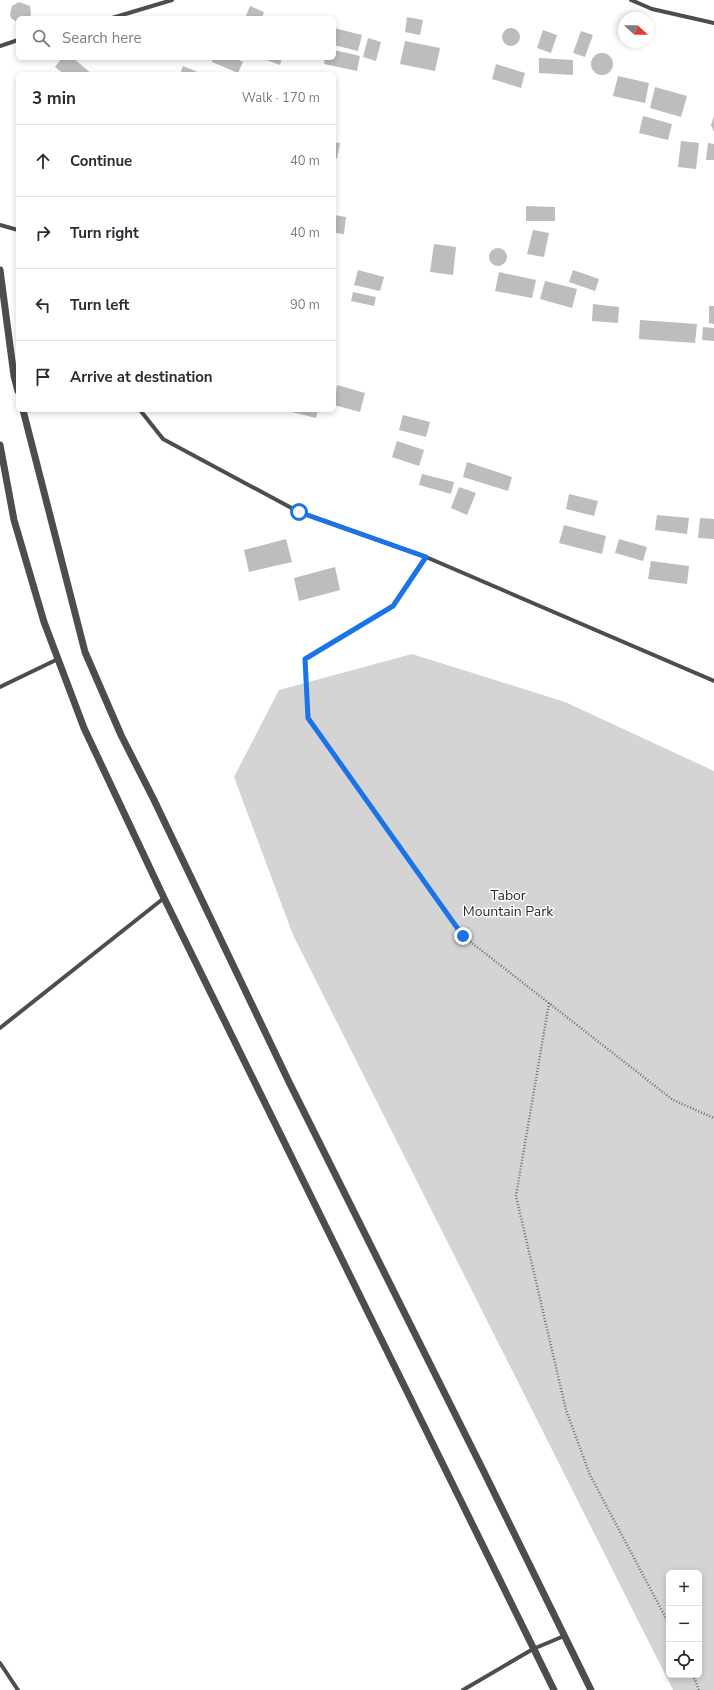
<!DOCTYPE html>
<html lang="en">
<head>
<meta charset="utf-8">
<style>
	:root { --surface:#fff; --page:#f2f2f3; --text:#2b2b33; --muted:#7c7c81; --line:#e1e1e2 }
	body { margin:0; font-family:"Nunito Sans",sans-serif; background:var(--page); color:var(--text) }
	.controls { position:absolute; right:12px; bottom:12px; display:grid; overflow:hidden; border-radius:6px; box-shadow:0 2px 6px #0003 }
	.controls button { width:36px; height:36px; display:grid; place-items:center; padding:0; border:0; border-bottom:1px solid var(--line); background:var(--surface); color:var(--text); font:20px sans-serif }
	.compass { position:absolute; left:618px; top:12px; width:36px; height:36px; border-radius:50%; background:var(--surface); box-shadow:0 2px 6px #0003; rotate:112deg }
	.stop { position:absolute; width:12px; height:12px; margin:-9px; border:3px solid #1a73e8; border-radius:50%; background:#fff }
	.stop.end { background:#1a73e8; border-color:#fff; box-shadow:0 1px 4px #0008 }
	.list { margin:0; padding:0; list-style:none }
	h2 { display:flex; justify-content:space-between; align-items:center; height:52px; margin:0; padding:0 16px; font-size:17px }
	h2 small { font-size:13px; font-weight:400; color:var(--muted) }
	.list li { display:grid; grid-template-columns:26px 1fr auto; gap:12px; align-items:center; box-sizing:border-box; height:72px; padding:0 16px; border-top:1px solid var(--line) }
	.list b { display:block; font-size:15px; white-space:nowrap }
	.list em { font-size:13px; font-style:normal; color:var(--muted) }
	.icon { flex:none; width:22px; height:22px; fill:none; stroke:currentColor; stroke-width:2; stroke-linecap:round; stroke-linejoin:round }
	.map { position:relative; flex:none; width:714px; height:1690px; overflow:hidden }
	.search { position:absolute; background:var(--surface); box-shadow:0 2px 6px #0003; left:16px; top:16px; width:320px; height:44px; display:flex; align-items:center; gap:10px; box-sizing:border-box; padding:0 14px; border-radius:6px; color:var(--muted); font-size:15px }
	.panel { position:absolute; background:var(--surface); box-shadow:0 2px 6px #0003; left:16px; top:72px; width:320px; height:340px; border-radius:6px }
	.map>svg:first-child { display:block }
	.green { fill:#d4d4d4; fill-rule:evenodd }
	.building { fill:#bdbdbd }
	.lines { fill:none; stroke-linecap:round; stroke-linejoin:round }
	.path { stroke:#6f6f6f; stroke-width:2.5; stroke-dasharray:1 2; stroke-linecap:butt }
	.minor { stroke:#4d4d4d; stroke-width:4 }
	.tertiary { stroke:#4d4d4d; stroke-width:7 }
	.route { stroke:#1a73e8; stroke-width:5 }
	.labels { text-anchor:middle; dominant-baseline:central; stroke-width:3; stroke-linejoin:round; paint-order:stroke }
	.park-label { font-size:14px; fill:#2b2b2b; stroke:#fff }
</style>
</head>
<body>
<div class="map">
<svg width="714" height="1690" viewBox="0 0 714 1690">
	<rect width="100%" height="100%" fill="#fff"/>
	<path class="green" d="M 412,654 L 565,702 L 714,771 L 714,1690 L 673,1690 L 293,935 L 234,777 L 279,690 ZM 669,1573 L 699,1573 L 699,1675 L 669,1675 Z"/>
	<path class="building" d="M 19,2 L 30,6 L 31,14 L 30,18 L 18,18 L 18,23 L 11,18 L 10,14 L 12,6 Z
		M 250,6 L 264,12 L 262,18 L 245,18 Z
		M 407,17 L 423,20 L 420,35 L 405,32 Z
		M502 37a9 9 0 1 1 18 0a9 9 0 1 1-18 0Z
		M 334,28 L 362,35 L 358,51 L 334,45 Z
		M 543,30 L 557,35 L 551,53 L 537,48 Z
		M 581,31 L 593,35 L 585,57 L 573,53 Z
		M 368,38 L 381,42 L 376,61 L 363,57 Z
		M 405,41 L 440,48 L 435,71 L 400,64 Z
		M 334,50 L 360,56 L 357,71 L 324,64 L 325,58 L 334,58 Z
		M591 64a11 11 0 1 1 22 0a11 11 0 1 1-22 0Z
		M 62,58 L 73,58 L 92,74 L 64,74 L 55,67 Z
		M 213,58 L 234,58 L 243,62 L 238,73 L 212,62 Z
		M 261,58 L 282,58 L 280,65 Z
		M 539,58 L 573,60 L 573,75 L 539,73 Z
		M 496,64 L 525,73 L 521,88 L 492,79 Z
		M 183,66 L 202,74 L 180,74 Z
		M 618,76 L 649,83 L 645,103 L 613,96 Z
		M 655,87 L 687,96 L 681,117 L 650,108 Z
		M 643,116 L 672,124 L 668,140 L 639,133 Z
		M 714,116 L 714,132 L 711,125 Z
		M 681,141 L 699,143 L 696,169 L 678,167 Z
		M 334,142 L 340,143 L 337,159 L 334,158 Z
		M 708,143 L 714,144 L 714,160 L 706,160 Z
		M 526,206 L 555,207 L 555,221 L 526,221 Z
		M 334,215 L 346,217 L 344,234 L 334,233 Z
		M 533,230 L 549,233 L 544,257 L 527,254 Z
		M 434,244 L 456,247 L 453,275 L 430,272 Z
		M489 257a9 9 0 1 1 18 0a9 9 0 1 1-18 0Z
		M 358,270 L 384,277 L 380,291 L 354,285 Z
		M 573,270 L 599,279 L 595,291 L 569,282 Z
		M 499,272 L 536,280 L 532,298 L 495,291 Z
		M 545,281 L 577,289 L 572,308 L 540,299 Z
		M 353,292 L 376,297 L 374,306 L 351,301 Z
		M 593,304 L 619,307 L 618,323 L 592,321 Z
		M 709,306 L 714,306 L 714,324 L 709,323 Z
		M 640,320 L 697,324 L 695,343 L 639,339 Z
		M 703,327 L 714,328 L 714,341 L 702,340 Z
		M 337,385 L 365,393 L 360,412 L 334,405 Z
		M 284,410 L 318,410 L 316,418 Z
		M 403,415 L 430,422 L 426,437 L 399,430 Z
		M 397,441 L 424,450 L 419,466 L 392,457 Z
		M 467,462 L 512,477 L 508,491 L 463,477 Z
		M 422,474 L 454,482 L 451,494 L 419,485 Z
		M 459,487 L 476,493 L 467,515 L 451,508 Z
		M 569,494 L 598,501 L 594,516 L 566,509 Z
		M 657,515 L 689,518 L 687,534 L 655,530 Z
		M 700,518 L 714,519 L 714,539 L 698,538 Z
		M 564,525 L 606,536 L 602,554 L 559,543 Z
		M 286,539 L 292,562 L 249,572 L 244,550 Z
		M 619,539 L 647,547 L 643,561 L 615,553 Z
		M 651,561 L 689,566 L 687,584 L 648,579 Z
		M 335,567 L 340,590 L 299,601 L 294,578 Z"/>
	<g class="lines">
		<path class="path" d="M 418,569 L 393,606 L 305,659 L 308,718 L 463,936 L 673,1100 L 714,1118
			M 549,1003 L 516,1196 L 566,1410 L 590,1475 L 669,1624
			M 693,1675 L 699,1690"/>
		<path class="minor" d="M 631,0 L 652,9 L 714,23
			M 112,18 L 172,0
			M 0,46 L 18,40
			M 0,225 L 18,230
			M 140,410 L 163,439 L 299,512 L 426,557 L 714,681
			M 0,687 L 58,659
			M 0,1028 L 164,898
			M 0,1663 L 18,1690
			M 463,1690 L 533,1649 L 564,1636"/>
		<path class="tertiary" d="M 0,270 L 14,376 L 18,391
			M 23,410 L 85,652 L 121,735 L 154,800 L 289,1082 L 484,1472 L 591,1690
			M 0,445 L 14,520 L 44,622 L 84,728 L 164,898 L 554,1690"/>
	</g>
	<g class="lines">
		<path class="route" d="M 299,512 L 426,557 L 393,606 L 305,659 L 308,718 L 463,936"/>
	</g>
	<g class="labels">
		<g class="park-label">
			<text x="508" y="895">Tabor<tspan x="508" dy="16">Mountain Park</tspan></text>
		</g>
	</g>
</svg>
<div class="controls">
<button>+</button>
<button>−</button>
<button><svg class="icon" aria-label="locate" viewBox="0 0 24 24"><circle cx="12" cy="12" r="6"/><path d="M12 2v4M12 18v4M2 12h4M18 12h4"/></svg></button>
</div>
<svg class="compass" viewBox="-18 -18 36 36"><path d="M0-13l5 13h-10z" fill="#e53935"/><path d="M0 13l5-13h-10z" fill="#7c7c81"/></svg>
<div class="stop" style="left:299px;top:512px"></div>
<div class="stop end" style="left:463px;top:936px"></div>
<div class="search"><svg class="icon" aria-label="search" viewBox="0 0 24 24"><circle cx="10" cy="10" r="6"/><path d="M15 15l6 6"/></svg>Search here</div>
<section class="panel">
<h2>3 min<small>Walk · 170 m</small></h2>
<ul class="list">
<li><svg class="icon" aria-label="ahead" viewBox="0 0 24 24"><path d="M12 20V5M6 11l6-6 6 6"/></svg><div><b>Continue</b></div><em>40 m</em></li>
<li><svg class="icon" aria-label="right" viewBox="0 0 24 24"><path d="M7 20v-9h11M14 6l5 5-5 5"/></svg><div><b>Turn right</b></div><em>40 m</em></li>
<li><svg class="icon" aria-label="left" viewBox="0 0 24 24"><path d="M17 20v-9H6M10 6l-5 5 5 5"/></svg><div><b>Turn left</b></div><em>90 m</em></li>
<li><svg class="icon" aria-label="arrive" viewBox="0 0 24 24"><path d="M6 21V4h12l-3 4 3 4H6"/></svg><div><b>Arrive at destination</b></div></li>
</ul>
</section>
</div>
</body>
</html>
